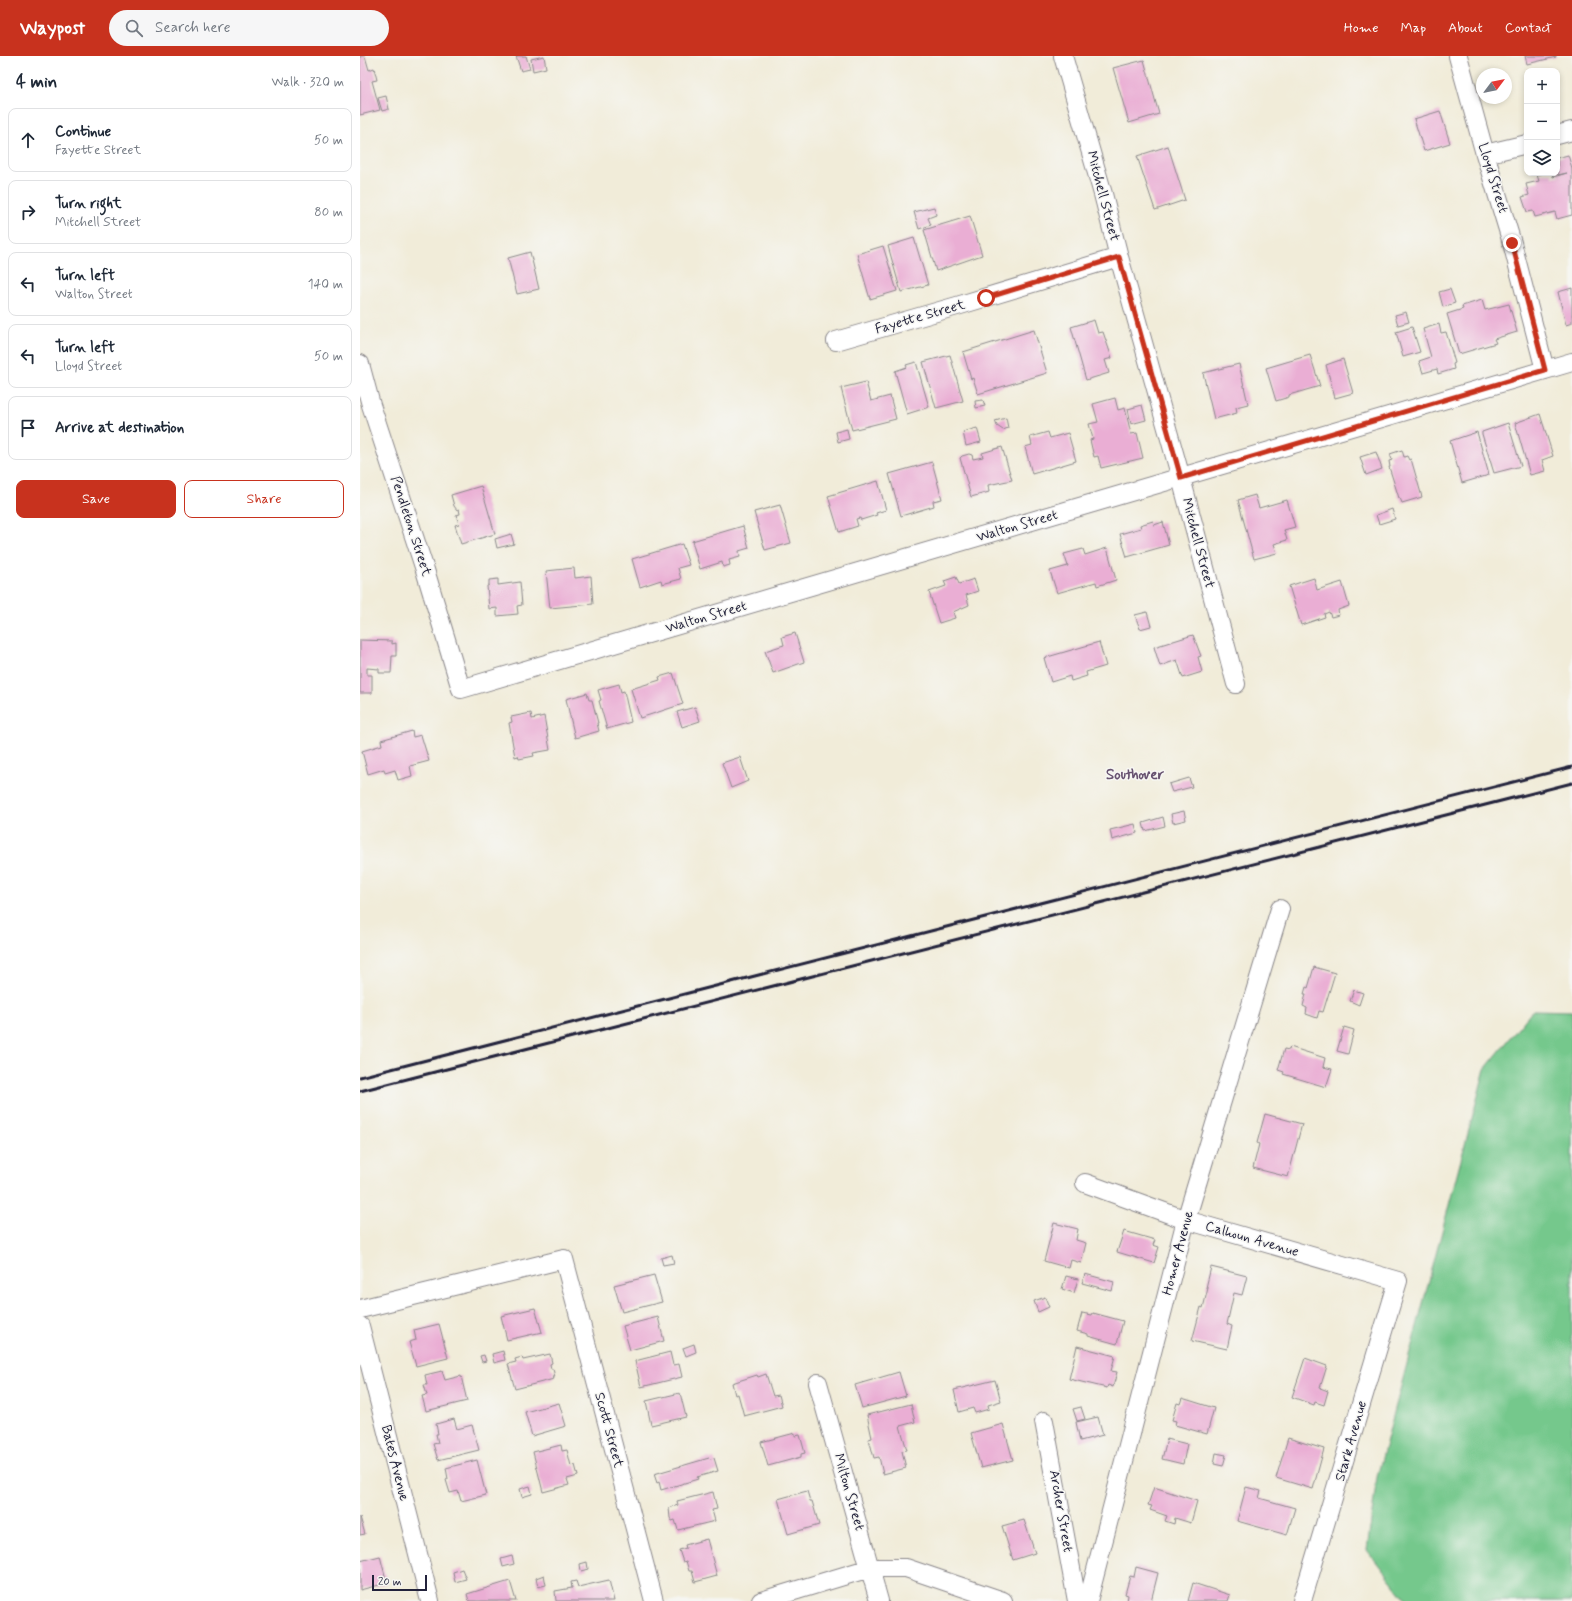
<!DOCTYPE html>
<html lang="en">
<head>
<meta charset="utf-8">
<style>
	:root { --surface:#fff; --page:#f6f6f7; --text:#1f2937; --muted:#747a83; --line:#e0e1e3; --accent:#c8321e }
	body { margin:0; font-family:Mynerve,sans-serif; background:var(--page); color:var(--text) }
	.controls { position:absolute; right:12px; top:12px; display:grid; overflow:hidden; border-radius:8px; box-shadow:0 2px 6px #0003 }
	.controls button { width:36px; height:36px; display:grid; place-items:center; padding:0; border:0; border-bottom:1px solid var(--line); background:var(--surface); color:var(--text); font:20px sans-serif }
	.compass { position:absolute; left:1116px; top:12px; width:36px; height:36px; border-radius:50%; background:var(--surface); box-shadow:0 2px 6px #0003; rotate:58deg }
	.scale { position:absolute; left:12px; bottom:10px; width:55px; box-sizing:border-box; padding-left:4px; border:2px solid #22223b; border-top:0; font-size:11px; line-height:14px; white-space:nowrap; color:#22223b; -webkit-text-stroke:3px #f6f6f2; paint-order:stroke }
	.stop { position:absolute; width:12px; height:12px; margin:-9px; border:3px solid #c8321e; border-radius:50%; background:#fff }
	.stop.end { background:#c8321e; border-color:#fff; box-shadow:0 1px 4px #0008 }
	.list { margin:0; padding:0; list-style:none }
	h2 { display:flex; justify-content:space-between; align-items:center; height:52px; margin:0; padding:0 16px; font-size:17px }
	h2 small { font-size:13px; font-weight:400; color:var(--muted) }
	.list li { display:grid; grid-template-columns:26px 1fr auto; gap:12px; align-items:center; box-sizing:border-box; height:64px; margin:0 8px 8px; padding:0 8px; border:1px solid var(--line); border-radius:8px }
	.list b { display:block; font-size:15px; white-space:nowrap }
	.list p { margin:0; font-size:13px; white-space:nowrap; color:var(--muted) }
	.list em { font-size:13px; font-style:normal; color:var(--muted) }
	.actions { display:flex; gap:8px; padding:12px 16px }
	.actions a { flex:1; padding:9px 0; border:1px solid var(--accent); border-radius:8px; text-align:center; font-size:14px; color:var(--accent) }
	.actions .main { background:var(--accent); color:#fff }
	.icon { flex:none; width:22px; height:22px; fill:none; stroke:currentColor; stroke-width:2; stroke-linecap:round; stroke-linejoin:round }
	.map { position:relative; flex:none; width:1212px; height:1545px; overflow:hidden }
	header { display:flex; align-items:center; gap:24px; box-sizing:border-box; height:56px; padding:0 20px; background:var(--accent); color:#fff }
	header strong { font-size:19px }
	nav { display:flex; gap:22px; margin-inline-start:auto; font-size:14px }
	.search { width:280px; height:36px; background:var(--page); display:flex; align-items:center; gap:10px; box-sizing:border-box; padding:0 14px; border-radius:22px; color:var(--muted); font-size:15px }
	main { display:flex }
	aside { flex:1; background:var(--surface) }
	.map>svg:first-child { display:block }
	.green { fill:#74c88c; stroke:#4b7564 }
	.building { fill:#eaaed4 }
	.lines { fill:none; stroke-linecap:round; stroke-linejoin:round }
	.minor-casing { stroke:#8a878a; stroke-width:20 }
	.minor { stroke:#fff; stroke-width:18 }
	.rail { stroke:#22223b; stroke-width:3 }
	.route { stroke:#c8321e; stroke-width:5 }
	.labels { text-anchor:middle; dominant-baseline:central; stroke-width:3; stroke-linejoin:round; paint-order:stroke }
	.street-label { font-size:14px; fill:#22223b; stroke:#f6f6f2 }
	.neighbourhood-label { font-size:15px; font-weight:bold; fill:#685371; stroke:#f6f6f2 }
</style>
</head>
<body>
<header>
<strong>Waypost</strong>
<div class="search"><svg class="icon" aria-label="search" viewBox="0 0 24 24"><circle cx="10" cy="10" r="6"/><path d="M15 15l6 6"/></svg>Search here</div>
<nav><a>Home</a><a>Map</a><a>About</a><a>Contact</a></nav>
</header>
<main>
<aside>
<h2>4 min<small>Walk · 320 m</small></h2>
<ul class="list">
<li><svg class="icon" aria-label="ahead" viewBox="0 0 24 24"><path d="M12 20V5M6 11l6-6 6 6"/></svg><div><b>Continue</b><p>Fayette Street</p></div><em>50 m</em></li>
<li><svg class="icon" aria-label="right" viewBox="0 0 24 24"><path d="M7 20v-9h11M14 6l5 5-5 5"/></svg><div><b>Turn right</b><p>Mitchell Street</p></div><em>80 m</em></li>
<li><svg class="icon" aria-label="left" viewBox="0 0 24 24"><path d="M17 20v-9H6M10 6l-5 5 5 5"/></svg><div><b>Turn left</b><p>Walton Street</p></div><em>140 m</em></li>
<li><svg class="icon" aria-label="left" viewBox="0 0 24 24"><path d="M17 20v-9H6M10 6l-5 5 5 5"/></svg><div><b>Turn left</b><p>Lloyd Street</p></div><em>50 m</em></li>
<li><svg class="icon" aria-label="arrive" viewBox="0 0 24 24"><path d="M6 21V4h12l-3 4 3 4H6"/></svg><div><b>Arrive at destination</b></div></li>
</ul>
<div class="actions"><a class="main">Save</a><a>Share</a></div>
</aside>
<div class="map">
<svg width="1212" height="1545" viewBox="0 0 1212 1545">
	<rect width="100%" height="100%" fill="#f6f6f2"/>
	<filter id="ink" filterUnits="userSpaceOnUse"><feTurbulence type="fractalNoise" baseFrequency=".025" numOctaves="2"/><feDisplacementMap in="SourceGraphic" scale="8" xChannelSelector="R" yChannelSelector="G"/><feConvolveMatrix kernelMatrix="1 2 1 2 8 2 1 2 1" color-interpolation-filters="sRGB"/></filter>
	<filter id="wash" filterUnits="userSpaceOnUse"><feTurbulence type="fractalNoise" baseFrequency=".012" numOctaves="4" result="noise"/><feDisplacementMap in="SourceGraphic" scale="16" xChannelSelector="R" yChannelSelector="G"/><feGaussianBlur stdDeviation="0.9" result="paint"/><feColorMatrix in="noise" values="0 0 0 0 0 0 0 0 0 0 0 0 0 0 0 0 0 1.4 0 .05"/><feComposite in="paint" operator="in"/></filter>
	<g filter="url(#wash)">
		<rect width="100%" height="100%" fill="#f1ecd9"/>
		<path class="green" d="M 1173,954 L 1212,955 L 1212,1545 L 1047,1545 L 1007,1494 L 1017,1421 L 1125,1013 Z"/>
		<g id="blocks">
			<path class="building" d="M 0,0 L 5,0 L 9,14 L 14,12 L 17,24 L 12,25 L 20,54 L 0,59 Z
				M 156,0 L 166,0 L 170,13 L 161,15 Z
				M 184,0 L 186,12 L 173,15 L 171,3 Z
				M 1165,0 L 1196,0 L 1196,1 L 1167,8 Z
				M 784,4 L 799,58 L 769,67 L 753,12 Z
				M 26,40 L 29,53 L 22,55 L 18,42 Z
				M 1080,55 L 1090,87 L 1064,95 L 1054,63 Z
				M 808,90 L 825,144 L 795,154 L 777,100 Z
				M 1208,99 L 1212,112 L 1212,159 L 1197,163 L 1195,156 L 1175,161 L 1173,155 L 1167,156 L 1162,141 L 1169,139 L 1166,128 L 1179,125 L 1177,119 L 1184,117 L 1192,117 L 1193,121 L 1207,117 L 1198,119 L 1197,102 Z
				M 574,151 L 576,159 L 568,162 L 571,169 L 559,173 L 554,156 Z
				M 610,160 L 622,199 L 576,215 L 564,174 Z
				M 554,182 L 568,229 L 541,236 L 528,190 Z
				M 523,190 L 537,235 L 510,243 L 497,198 Z
				M 170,196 L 179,233 L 157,238 L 148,202 Z
				M 1212,232 L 1212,267 L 1206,269 L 1198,236 Z
				M 1090,233 L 1095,247 L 1083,251 L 1079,236 Z
				M 1122,244 L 1125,254 L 1149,248 L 1157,276 L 1134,283 L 1136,287 L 1099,298 L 1087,258 L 1103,253 L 1102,250 Z
				M 1046,256 L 1049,266 L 1038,269 L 1035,259 Z
				M 734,264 L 738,277 L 743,276 L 752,302 L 745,304 L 749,317 L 726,324 L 711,271 Z
				M 1079,268 L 1081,277 L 1086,276 L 1095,307 L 1093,308 L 1094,313 L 1078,318 L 1077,313 L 1063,317 L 1059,305 L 1071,301 L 1063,273 Z
				M 1052,271 L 1060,296 L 1043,301 L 1036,276 Z
				M 674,274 L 687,317 L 618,338 L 613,322 L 611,323 L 603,296 Z
				M 590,299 L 603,345 L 576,352 L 563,306 Z
				M 950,299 L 960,330 L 929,339 L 929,341 L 916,345 L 906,312 Z
				M 983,303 L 993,337 L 975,342 L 966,309 Z
				M 556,306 L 569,351 L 547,358 L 535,315 L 547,311 L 546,309 Z
				M 879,308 L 888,348 L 876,351 L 877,357 L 854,363 L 843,317 Z
				M 506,326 L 511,345 L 530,340 L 536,363 L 492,374 L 481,332 Z
				M 755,342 L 758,354 L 765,352 L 771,378 L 777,377 L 783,402 L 741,412 L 738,400 L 734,401 L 730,384 L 733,383 L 729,368 L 738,366 L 733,348 Z
				M 623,344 L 625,350 L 616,352 L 615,345 Z
				M 782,349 L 786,364 L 771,368 L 768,353 Z
				M 1180,358 L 1193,400 L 1182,404 L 1185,415 L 1170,419 L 1155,367 Z
				M 646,362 L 648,372 L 643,374 L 637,370 L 635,365 Z
				M 1148,367 L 1161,410 L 1134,417 L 1122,378 L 1122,376 Z
				M 617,372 L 621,386 L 606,390 L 603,376 Z
				M 487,373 L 489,383 L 478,386 L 476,376 Z
				M 688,376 L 690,382 L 708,377 L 716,405 L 672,418 L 665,391 L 672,389 L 670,381 Z
				M 1117,376 L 1129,419 L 1102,427 L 1090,385 Z
				M 642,391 L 652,424 L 628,429 L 629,436 L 611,441 L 600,402 L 602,400 L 609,398 L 612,399 L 613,403 L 623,401 L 622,397 Z
				M 1042,394 L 1044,401 L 1047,400 L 1049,404 L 1051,403 L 1062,441 L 1042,447 L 1040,442 L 1039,442 L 1029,411 L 1030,411 L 1029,405 L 1032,404 L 1030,398 Z
				M 1016,396 L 1022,413 L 1006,419 L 1000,401 Z
				M 572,406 L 582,443 L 573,445 L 574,450 L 541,460 L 529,418 Z
				M 518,425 L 526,454 L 516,457 L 517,459 L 501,464 L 500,462 L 496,463 L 498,470 L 479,476 L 468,440 Z
				M 121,430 L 135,478 L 101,488 L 95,469 L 99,468 L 96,459 L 100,458 L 99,453 L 97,454 L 94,450 L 91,439 Z
				M 895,439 L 899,452 L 927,444 L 935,471 L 924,474 L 927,484 L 914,488 L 917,497 L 894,503 L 878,444 Z
				M 420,449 L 431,487 L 405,494 L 394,456 Z
				M 1032,453 L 1035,463 L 1019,468 L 1016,459 Z
				M 793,465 L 794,469 L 803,466 L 809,489 L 767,501 L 760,478 L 781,472 L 780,469 Z
				M 383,470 L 389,492 L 379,495 L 380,501 L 369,504 L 370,509 L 363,511 L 362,506 L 340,513 L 332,485 Z
				M 151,478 L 154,488 L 137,492 L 135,483 Z
				M 322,488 L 329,509 L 318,512 L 321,523 L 302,528 L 301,524 L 280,531 L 272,503 Z
				M 747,492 L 756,524 L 737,530 L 736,526 L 697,537 L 690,515 L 708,510 L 704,498 L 723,493 L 725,499 Z
				M 214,512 L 215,522 L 231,520 L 233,548 L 190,552 L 186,515 Z
				M 596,521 L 599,528 L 614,523 L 618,535 L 606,539 L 609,549 L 593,556 L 595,562 L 579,567 L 569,536 L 586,530 L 584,525 Z
				M 954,522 L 957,534 L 982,526 L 989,550 L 978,554 L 979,559 L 971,561 L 969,556 L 964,558 L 965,561 L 941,569 L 929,530 Z
				M 138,523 L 138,529 L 160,526 L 162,549 L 157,550 L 158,558 L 137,560 L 137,552 L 129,553 L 127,530 L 129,529 L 129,524 Z
				M 787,556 L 791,570 L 780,573 L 775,559 Z
				M 435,577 L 444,606 L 413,617 L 405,595 L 424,589 L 422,581 Z
				M 833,579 L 841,600 L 838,601 L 842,616 L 823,622 L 817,604 L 800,610 L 794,591 Z
				M 0,584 L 32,585 L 32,588 L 36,587 L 36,600 L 32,600 L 31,617 L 19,617 L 19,613 L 7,612 L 7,619 L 12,619 L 12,637 L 0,637 Z
				M 739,586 L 746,610 L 726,616 L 727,620 L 711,625 L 710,620 L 691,626 L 684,602 Z
				M 313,617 L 323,648 L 280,662 L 271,633 L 300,624 L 299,621 Z
				M 259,628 L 261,636 L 264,635 L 271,666 L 247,673 L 239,645 L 241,644 L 238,634 Z
				M 227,637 L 229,644 L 232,644 L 238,667 L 237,667 L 239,675 L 215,682 L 206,643 Z
				M 335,651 L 340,665 L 322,671 L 317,656 Z
				M 171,657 L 172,663 L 184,660 L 190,694 L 173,697 L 174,700 L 159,703 L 158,700 L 155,701 L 149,667 L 152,666 L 151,661 Z
				M 52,675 L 53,681 L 61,679 L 69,705 L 50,710 L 52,720 L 38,724 L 35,714 L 25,717 L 24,713 L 8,718 L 2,695 L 22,689 L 21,684 Z
				M 380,701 L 388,725 L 371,732 L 362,707 Z
				M 829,722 L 832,731 L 812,736 L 809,728 Z
				M 824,755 L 826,764 L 813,767 L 811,758 Z
				M 803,761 L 805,770 L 785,775 L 783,767 Z
				M 775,768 L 777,777 L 752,784 L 750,774 Z
				M 954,911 L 975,917 L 963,956 L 959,955 L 957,962 L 946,958 L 947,952 L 943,950 L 946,938 L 944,938 L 946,931 L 948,932 Z
				M 994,934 L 1003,937 L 999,949 L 990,945 Z
				M 984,971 L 994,974 L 988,998 L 977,995 Z
				M 930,991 L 965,1002 L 963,1011 L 972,1013 L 966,1031 L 923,1018 L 924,1016 L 918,1014 L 924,993 L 929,994 Z
				M 905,1058 L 942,1068 L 928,1121 L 893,1112 L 899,1088 L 897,1087 Z
				M 694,1167 L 718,1173 L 716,1184 L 726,1187 L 721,1207 L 711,1204 L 709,1212 L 684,1205 Z
				M 764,1175 L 795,1184 L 793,1189 L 799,1191 L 794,1207 L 757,1196 Z
				M 312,1199 L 314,1207 L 303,1209 L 301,1202 Z
				M 851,1211 L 887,1220 L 882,1239 L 874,1237 L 867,1268 L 872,1270 L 867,1293 L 832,1285 L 841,1251 L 843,1252 L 848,1232 L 846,1232 Z
				M 725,1218 L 754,1226 L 752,1235 L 722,1227 Z
				M 294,1219 L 302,1246 L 262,1256 L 254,1229 Z
				M 706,1220 L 718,1223 L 714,1237 L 702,1233 Z
				M 685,1241 L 689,1251 L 678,1256 L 674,1245 Z
				M 175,1252 L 182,1276 L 147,1284 L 141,1260 Z
				M 722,1257 L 732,1259 L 733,1257 L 763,1265 L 757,1288 L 728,1280 L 728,1278 L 717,1275 Z
				M 298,1261 L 304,1285 L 270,1294 L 263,1270 Z
				M 79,1268 L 88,1302 L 56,1310 L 49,1286 L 56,1284 L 54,1274 Z
				M 334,1288 L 336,1296 L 326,1300 L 323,1292 Z
				M 717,1290 L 755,1300 L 751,1315 L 757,1316 L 753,1331 L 748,1329 L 747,1332 L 709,1323 Z
				M 143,1295 L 145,1304 L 134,1307 L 132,1298 Z
				M 310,1296 L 313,1309 L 319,1308 L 322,1321 L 281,1331 L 275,1305 Z
				M 190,1298 L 192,1307 L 190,1308 L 191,1313 L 193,1313 L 195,1321 L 193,1321 L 194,1323 L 155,1333 L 148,1308 L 156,1306 L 155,1303 L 162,1301 L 163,1304 Z
				M 124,1299 L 126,1305 L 122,1306 L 120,1300 Z
				M 945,1302 L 967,1310 L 960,1332 L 968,1335 L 964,1349 L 955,1346 L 954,1349 L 932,1341 Z
				M 82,1315 L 85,1324 L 101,1320 L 107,1345 L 66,1355 L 62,1340 L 67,1339 L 64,1329 L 67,1329 L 65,1319 Z
				M 539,1316 L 546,1340 L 502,1352 L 495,1329 Z
				M 406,1318 L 413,1340 L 419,1339 L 422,1350 L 384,1360 L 378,1338 L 375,1339 L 372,1327 L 397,1319 L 398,1321 Z
				M 635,1324 L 641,1345 L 628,1349 L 629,1353 L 615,1357 L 613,1352 L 599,1356 L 594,1334 Z
				M 320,1337 L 326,1361 L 291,1369 L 286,1345 Z
				M 822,1342 L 854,1352 L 847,1378 L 815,1369 L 816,1365 L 812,1364 L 817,1347 L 820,1348 Z
				M 199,1347 L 206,1370 L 172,1380 L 165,1356 Z
				M 551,1348 L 555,1366 L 540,1370 L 547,1394 L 542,1395 L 546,1412 L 523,1418 L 519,1401 L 514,1402 L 509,1383 L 512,1382 L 507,1359 Z
				M 721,1351 L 725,1363 L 717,1365 L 713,1353 Z
				M 738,1361 L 743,1379 L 720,1385 L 716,1366 Z
				M 94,1363 L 97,1373 L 112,1369 L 119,1394 L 78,1404 L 73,1388 L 78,1387 L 76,1378 L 78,1378 L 76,1368 Z
				M 643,1368 L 653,1404 L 621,1412 L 611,1377 Z
				M 435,1377 L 435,1380 L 440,1379 L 445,1397 L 441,1398 L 441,1401 L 408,1410 L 401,1386 Z
				M 928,1382 L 964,1393 L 953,1433 L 916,1422 Z
				M 807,1383 L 827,1388 L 823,1408 L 802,1403 Z
				M 201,1389 L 202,1395 L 207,1394 L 211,1410 L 215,1409 L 218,1420 L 207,1423 L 209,1429 L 183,1436 L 173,1396 Z
				M 856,1397 L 866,1399 L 863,1410 L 854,1408 Z
				M 349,1402 L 350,1403 L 354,1402 L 358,1415 L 337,1421 L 338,1423 L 301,1434 L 299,1426 L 297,1427 L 294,1418 Z
				M 117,1404 L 126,1439 L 101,1445 L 98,1435 L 90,1437 L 86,1424 L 88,1423 L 86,1412 Z
				M 170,1430 L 172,1438 L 162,1441 L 160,1433 Z
				M 794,1431 L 837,1445 L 831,1467 L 815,1462 L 814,1468 L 805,1465 L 807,1460 L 790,1454 L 792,1450 L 788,1449 Z
				M 886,1431 L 901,1435 L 899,1442 L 935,1452 L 927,1479 L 877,1465 Z
				M 447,1435 L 450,1445 L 452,1445 L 459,1469 L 428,1478 L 418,1443 Z
				M 353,1436 L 357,1453 L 352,1454 L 355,1465 L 318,1474 L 315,1464 L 312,1465 L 310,1462 L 309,1452 L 318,1449 L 317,1445 Z
				M 0,1461 L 5,1478 L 0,1479 Z
				M 664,1464 L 675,1497 L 653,1504 L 642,1470 Z
				M 347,1483 L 357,1520 L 335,1526 L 332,1515 L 329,1515 L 326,1505 L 323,1506 L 319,1494 L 326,1492 L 325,1489 Z
				M 20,1500 L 27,1527 L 0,1534 L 0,1505 Z
				M 152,1500 L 154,1508 L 143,1511 L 141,1503 Z
				M 227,1506 L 228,1513 L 221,1515 L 220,1508 Z
				M 776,1511 L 798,1517 L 791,1545 L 767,1545 L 768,1539 L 765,1538 L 770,1520 L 774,1521 Z
				M 102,1513 L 106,1523 L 95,1526 L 93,1516 Z
				M 184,1519 L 186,1529 L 178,1531 L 176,1522 Z
				M 249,1524 L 254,1545 L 196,1545 L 195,1535 L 212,1532 L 211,1526 L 216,1525 L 218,1531 Z
				M 150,1525 L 156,1545 L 109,1545 L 107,1538 Z
				M 833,1527 L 870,1539 L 868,1545 L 828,1545 Z"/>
		</g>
	</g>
	<g filter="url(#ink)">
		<use href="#blocks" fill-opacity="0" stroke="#8a878a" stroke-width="1"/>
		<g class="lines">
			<g class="minor-casing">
				<path id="minor" d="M 703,0 L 743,138 L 759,201 L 821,422 L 876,628
					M 1098,0 L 1125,98 L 1152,187 L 1185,314
					M 1197,79 L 1212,75
					M 1125,98 L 1167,88
					M 476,285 L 597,250 L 759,201
					M 0,308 L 11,349 L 65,514 L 101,633 L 1212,306
					M 725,1127 L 826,1164 L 1038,1225 L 942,1545
					M 0,1253 L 204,1203 L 294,1545
					M 0,1270 L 70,1545
					M 458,1327 L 519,1545
					M 684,1365 L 717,1545
					M 401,1545 L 510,1512 L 546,1512 L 643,1545
					M 728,1545 L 826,1164 L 920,853"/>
			</g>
			<use href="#minor" class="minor"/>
			<path class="rail" d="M 0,1021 L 1212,711
				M 0,1035 L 1212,727"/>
		</g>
	</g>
	<g class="lines" filter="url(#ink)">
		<path class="route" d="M 626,242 L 759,201 L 821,422 L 1185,314 L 1152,187"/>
	</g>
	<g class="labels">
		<g class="street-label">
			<text transform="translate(1133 122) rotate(73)">Lloyd Street</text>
			<text transform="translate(743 140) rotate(75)">Mitchell Street</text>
			<text transform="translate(560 261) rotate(-16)">Fayette Street</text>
			<text transform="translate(51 470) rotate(72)">Pendleton Street</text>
			<text transform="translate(657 470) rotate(-16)">Walton Street</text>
			<text transform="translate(838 487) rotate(75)">Mitchell Street</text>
			<text transform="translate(346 561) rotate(-16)">Walton Street</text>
			<text transform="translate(892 1183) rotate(16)">Calhoun Avenue</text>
			<text transform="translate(818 1197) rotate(-75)">Homer Avenue</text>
			<text transform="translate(249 1374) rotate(75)">Scott Street</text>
			<text transform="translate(991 1385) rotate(-74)">Stark Avenue</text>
			<text transform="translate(35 1407) rotate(76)">Bates Avenue</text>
			<text transform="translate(489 1436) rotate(74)">Milton Street</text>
			<text transform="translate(701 1455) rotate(80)">Archer Street</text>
		</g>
		<g class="neighbourhood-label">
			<text x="775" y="719">Southover</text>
		</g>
	</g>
</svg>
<div class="controls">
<button>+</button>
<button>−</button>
<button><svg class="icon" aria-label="layers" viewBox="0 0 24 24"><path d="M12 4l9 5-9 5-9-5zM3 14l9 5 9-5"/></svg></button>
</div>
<svg class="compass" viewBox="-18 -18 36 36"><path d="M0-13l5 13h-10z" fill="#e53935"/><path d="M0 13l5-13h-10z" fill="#747a83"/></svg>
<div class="scale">20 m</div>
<div class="stop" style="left:626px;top:242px"></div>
<div class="stop end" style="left:1152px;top:187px"></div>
</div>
</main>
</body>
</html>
